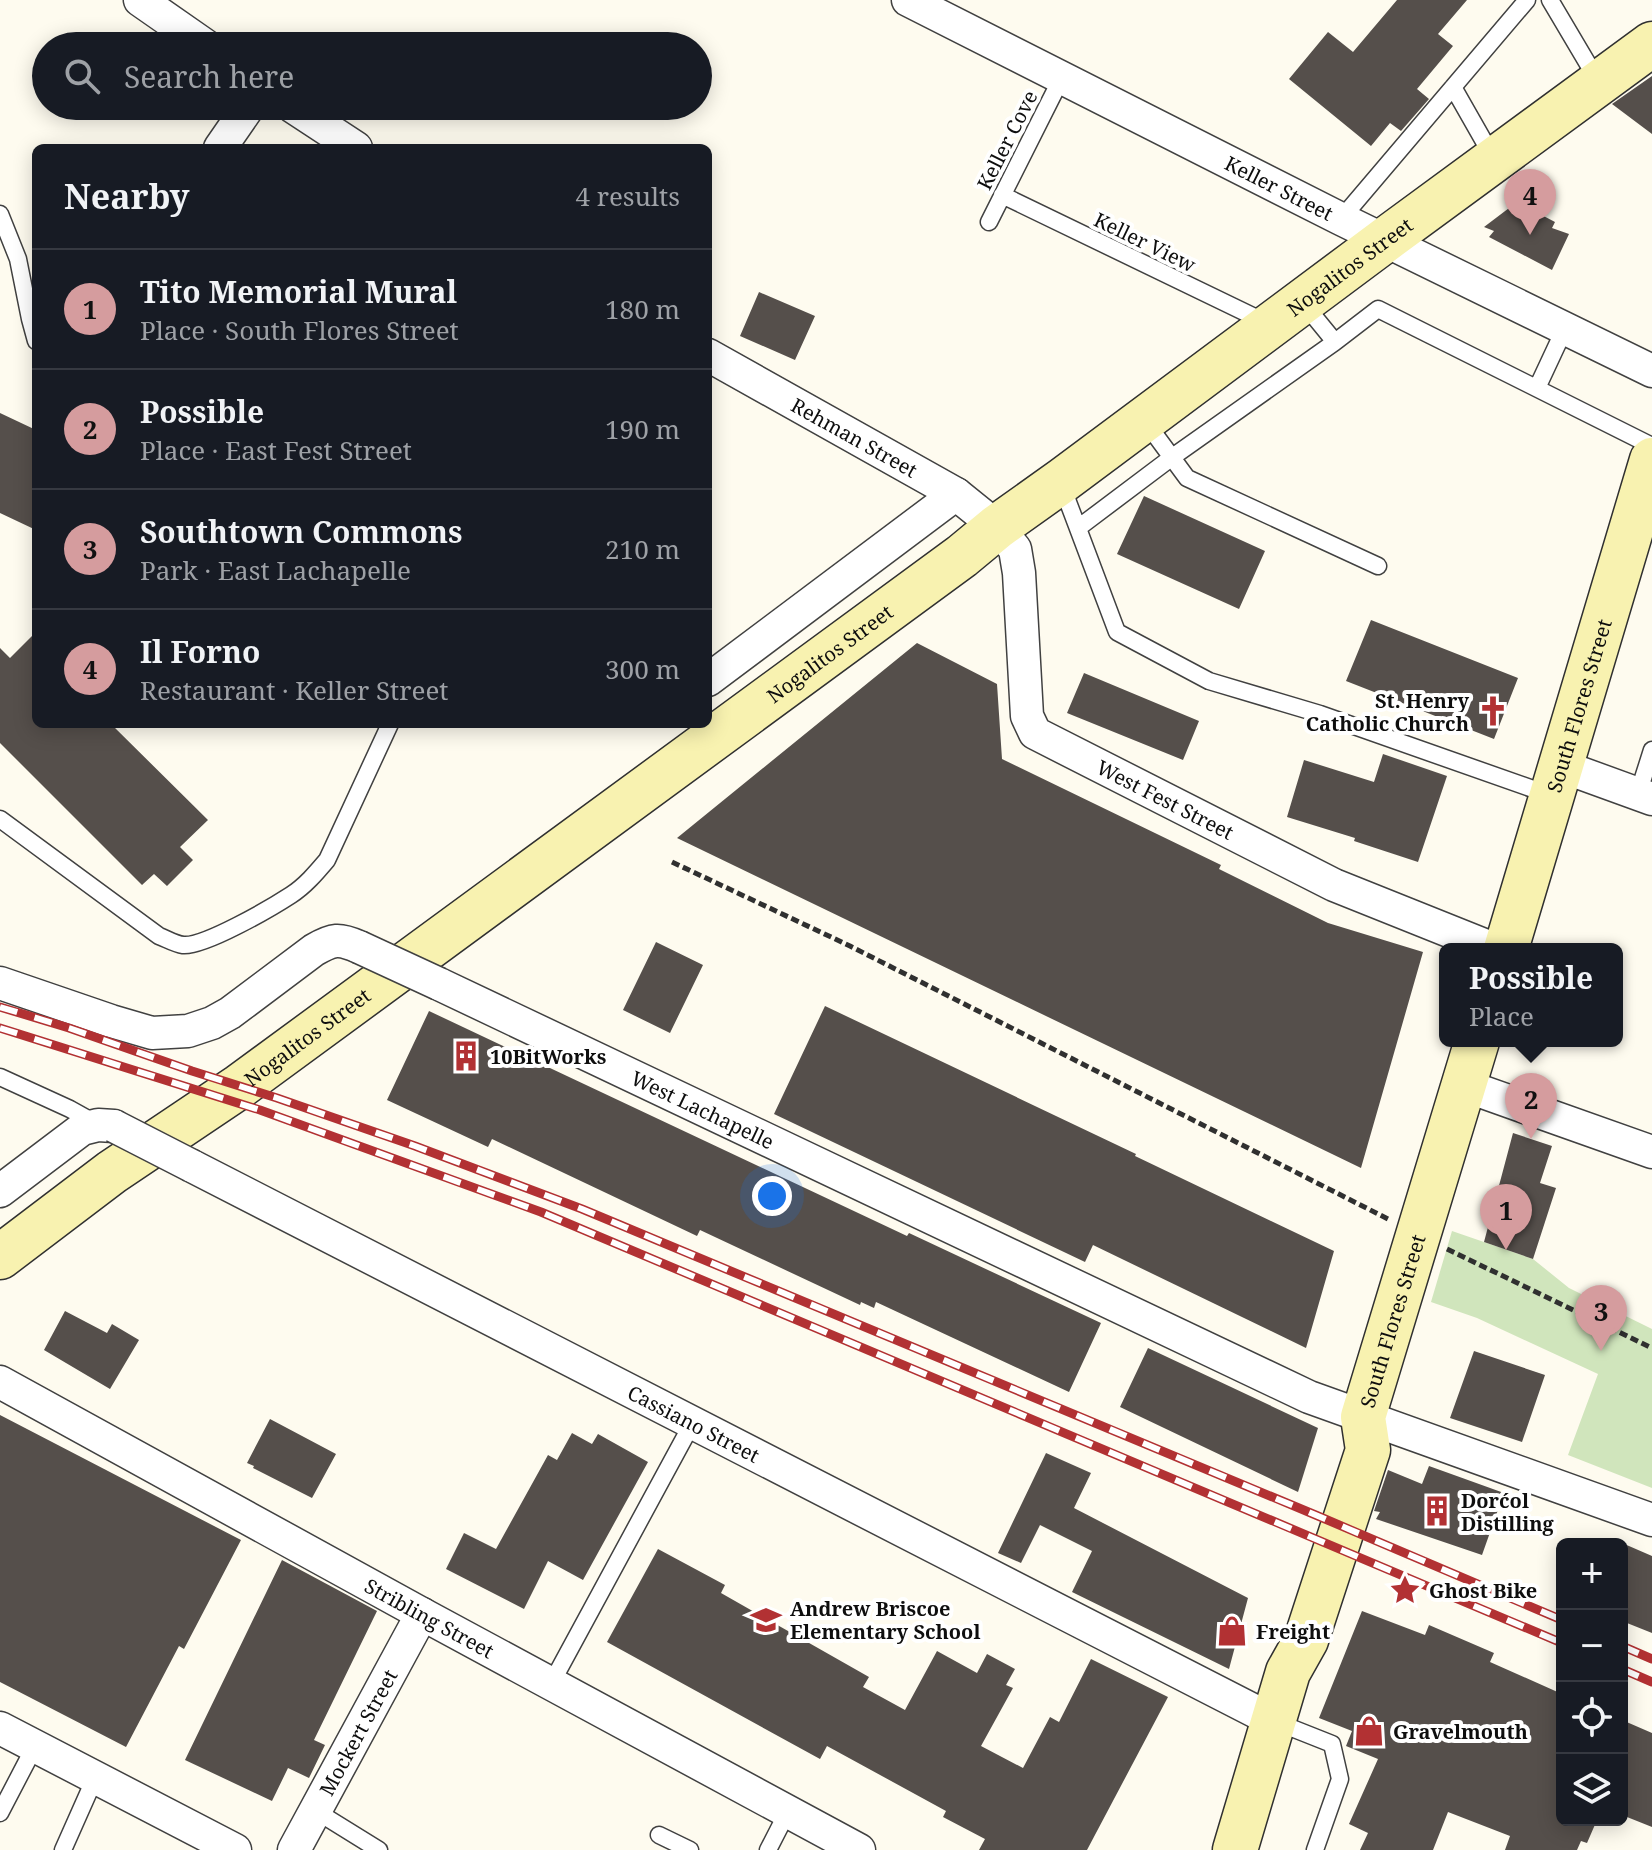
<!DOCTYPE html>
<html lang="en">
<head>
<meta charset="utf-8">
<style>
	:root { --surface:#171b24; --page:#242831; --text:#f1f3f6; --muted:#9ea1a6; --line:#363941; --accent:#d59c9e }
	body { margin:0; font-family:"Noto Serif",serif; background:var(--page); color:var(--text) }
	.controls { position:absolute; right:24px; bottom:24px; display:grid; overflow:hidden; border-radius:12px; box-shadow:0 4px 20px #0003 }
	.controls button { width:72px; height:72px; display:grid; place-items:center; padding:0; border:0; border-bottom:2px solid var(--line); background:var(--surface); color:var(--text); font:40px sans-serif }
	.you { position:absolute; left:772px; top:1196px; width:28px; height:28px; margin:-20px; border:6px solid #fff; border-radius:50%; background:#1a73e8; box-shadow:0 0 0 12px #1a73e833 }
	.badge { display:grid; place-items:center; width:52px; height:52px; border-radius:50%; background:var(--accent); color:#111; font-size:26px; font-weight:700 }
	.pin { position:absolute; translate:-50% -66px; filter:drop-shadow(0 2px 4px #0008) }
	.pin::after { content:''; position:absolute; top:42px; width:28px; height:24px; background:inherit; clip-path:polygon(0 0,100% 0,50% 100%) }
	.popup { position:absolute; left:1439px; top:943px; width:184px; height:104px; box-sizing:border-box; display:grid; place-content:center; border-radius:12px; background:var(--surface); filter:drop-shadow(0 2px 6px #0005); font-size:26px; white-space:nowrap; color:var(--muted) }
	.popup b { font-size:30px; color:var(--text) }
	.popup::after { content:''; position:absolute; left:50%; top:100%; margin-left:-16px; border:16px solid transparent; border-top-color:var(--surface) }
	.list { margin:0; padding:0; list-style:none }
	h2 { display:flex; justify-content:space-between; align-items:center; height:104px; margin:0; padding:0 32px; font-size:34px }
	h2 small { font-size:26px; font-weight:400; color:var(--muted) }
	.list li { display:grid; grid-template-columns:52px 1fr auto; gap:24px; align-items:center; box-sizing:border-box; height:120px; padding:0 32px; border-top:2px solid var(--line) }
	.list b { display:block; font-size:30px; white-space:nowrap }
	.list p { margin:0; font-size:26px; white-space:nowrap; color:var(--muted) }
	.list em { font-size:26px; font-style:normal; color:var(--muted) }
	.icon { flex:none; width:44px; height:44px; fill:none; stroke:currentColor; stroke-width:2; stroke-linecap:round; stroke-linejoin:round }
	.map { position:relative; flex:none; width:1652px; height:1850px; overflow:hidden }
	.search { position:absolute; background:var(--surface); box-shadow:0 4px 20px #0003; left:32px; top:32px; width:680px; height:88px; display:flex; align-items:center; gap:20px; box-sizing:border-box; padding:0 28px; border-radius:44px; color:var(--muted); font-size:30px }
	.panel { position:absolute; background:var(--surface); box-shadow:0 4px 20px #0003; left:32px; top:144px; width:680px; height:584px; border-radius:12px }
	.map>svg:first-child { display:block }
	.green { fill:#d0e5bc }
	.building { fill:#554f4b }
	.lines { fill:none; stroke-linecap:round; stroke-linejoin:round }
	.service-casing { stroke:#414141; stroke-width:19 }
	.minor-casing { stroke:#414141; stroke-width:35 }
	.secondary-casing { stroke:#303030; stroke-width:47 }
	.path { stroke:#303030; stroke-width:5; stroke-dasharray:8 4; stroke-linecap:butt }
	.service { stroke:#fff; stroke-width:16 }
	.minor { stroke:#fff; stroke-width:32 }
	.secondary { stroke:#f8f2b0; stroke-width:44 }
	.rail-casing { stroke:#b23133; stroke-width:9 }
	.rail { stroke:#fff; stroke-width:6; stroke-dasharray:18; stroke-linecap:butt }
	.minor-bridge-casing { stroke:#414141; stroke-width:35; stroke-linecap:butt }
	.minor-bridge { stroke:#fff; stroke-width:32 }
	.labels { text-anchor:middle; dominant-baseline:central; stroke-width:8; stroke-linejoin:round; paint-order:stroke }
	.street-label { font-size:20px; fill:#0e0e0e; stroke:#fff }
	.poi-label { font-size:20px; font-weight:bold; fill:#0e0e0e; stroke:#fff; text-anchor:start }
</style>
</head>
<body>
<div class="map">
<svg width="1652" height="1850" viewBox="0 0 1652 1850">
	<rect width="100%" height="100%" fill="#fefbef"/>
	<path class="green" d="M 1452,1231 L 1533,1259 L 1569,1288 L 1652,1329 L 1652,1488 L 1568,1455 L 1598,1374 L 1477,1318 L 1431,1302 Z"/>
	<path class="building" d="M 1397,0 L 1467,0 L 1438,34 L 1453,46 L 1417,89 L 1429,99 L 1401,131 L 1390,123 L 1371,146 L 1289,79 L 1328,32 L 1353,52 Z
		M 1652,76 L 1652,134 L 1612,104 Z
		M 1517,202 L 1555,222 L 1552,228 L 1569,234 L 1552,270 L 1489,237 L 1494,231 L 1484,227 Z
		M 759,292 L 815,316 L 795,360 L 740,336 Z
		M 0,413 L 36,430 L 36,530 L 0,513 Z
		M 1144,496 L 1265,551 L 1239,609 L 1117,554 Z
		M 1371,620 L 1518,678 L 1494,739 L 1346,681 Z
		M 36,632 L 36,724 L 111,724 L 208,820 L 180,847 L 193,860 L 167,886 L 154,874 L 142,885 L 0,743 L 0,648 L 10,658 Z
		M 917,643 L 997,684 L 1002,759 L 1221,865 L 1219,869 L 1328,923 L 1423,952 L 1361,1168 L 677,838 Z
		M 1084,673 L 1199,721 L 1183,760 L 1067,713 Z
		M 1383,754 L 1447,776 L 1418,862 L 1354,841 L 1355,838 L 1287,817 L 1304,760 L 1374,782 Z
		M 656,942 L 703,965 L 670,1033 L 623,1010 Z
		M 825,1006 L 1136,1154 L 1135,1156 L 1334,1251 L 1306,1348 L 1093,1245 L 1085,1262 L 774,1114 Z
		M 429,1011 L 907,1236 L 909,1233 L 1101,1323 L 1069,1392 L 876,1302 L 874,1308 L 861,1302 L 860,1305 L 700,1230 L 697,1236 L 492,1139 L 488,1147 L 387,1100 Z
		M 1513,1133 L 1552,1146 L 1540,1183 L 1556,1188 L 1533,1259 L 1484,1242 Z
		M 65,1311 L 107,1333 L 112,1324 L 139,1340 L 110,1389 L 44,1350 Z
		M 1148,1348 L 1318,1428 L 1298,1492 L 1120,1407 Z
		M 1474,1351 L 1545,1375 L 1522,1442 L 1450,1418 Z
		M 0,1415 L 241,1540 L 184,1649 L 179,1646 L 126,1747 L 0,1682 Z
		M 270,1419 L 336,1454 L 312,1498 L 253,1468 L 254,1466 L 247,1463 Z
		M 572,1433 L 592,1444 L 598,1434 L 648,1462 L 583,1580 L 548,1561 L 524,1609 L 446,1569 L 464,1533 L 496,1549 L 548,1455 L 557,1460 Z
		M 1046,1453 L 1091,1473 L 1074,1508 L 1248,1598 L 1229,1669 L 1072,1592 L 1092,1551 L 1040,1525 L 1021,1563 L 998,1553 Z
		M 1429,1466 L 1504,1493 L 1482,1555 L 1376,1519 L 1380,1512 L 1374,1511 L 1388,1470 L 1422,1484 Z
		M 1622,1543 L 1652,1556 L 1652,1633 L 1622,1621 Z
		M 658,1549 L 725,1585 L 721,1593 L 869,1677 L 863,1687 L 905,1710 L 937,1651 L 977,1673 L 987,1654 L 1015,1669 L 1006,1685 L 1013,1688 L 981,1746 L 1023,1768 L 1050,1717 L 1059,1722 L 1091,1659 L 1168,1697 L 1087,1850 L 979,1850 L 985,1839 L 943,1817 L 946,1811 L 827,1746 L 820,1759 L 607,1642 Z
		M 282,1560 L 377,1611 L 314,1740 L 325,1745 L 309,1778 L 288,1768 L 272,1801 L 185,1760 Z
		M 1362,1611 L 1425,1635 L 1429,1625 L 1494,1653 L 1490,1662 L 1562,1694 L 1562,1820 L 1597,1820 L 1587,1843 L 1581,1841 L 1577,1850 L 1505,1850 L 1510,1836 L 1448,1812 L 1433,1850 L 1360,1850 L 1368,1833 L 1349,1824 L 1378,1759 L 1346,1746 L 1352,1731 L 1319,1718 Z
		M 1622,1720 L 1652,1733 L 1652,1827 L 1622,1815 Z"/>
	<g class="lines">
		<g class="service-casing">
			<path id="service" d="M 1550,0 L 1598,81
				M 1453,87 L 1494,159
				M 1002,195 L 1267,323
				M 0,214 L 18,259 L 30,319 L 36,341
				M 1341,219 L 1527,0
				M 989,222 L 1062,77
				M 1335,342 L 1378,309 L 1652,446
				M 1537,388 L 1565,328
				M 1145,421 L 1187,478 L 1378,566
				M 1064,484 L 1068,502 L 1117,632 L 1209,681 L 1320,714 L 1550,795
				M 1078,528 L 1171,458 L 1335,342 L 1304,304
				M 1638,794 L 1652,750
				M 0,819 L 159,936 C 167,939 175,944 183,945 C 204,947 271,908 291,895 C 305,886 316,873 327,860 L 390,724
				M 0,1077 L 70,1109 L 97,1124
				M 551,1684 L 693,1422
				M 1274,1721 L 1332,1744 L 1340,1779 L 1315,1850
				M 316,1811 L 379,1850
				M 0,1813 L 35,1746
				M 659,1835 L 690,1850
				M 63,1850 L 95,1778
				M 768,1850 L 788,1811"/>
		</g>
		<g class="minor-casing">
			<g id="minor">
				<path d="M 140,0 L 206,46"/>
				<path id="s1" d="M 908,0 L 1341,219 L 1652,371"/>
				<path d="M 292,106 L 356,148"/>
				<path d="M 220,148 L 249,106"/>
				<path id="s2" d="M 708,355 L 956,494 L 997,527 L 1015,549 L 1019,573 L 1027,716 L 1035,733 L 1334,885 L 1494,949"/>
				<path d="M 708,680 L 956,494"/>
				<path d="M 1561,766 L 1652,799"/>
				<path d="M 0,983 L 111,1021 L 152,1033 L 188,1031 L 212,1023 L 230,1013 L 314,950 C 333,939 339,938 359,947"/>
				<path id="s3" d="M 439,984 L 1309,1397 L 1652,1520"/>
				<path d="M 1463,1085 L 1652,1152"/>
				<path id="s4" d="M 192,1166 L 1274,1721"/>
				<path d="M 0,1191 L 82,1129 L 98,1125 L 114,1126"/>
				<path id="s5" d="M 0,1382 L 422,1614 L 859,1850"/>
				<path d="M 0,1728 L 235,1850"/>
				<path id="s6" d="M 294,1850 L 422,1614"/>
			</g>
		</g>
		<g class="secondary-casing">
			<g id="secondary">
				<path id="s7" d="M 1506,949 L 1652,460"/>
				<path id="s8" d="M 0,1257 L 112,1172 L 240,1086 L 962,556 L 997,527 L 1063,480 L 1385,240 L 1652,44"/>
				<path id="s9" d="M 1235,1850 L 1288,1672 L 1306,1640 L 1368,1450 L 1363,1417 L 1477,1041"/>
			</g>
		</g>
		<path class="path" d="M 672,862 L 850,946 L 1388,1219
			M 1447,1249 L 1652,1348"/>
		<use href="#service" class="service"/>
		<use href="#minor" class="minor"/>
		<use href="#secondary" class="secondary"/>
		<g class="rail-casing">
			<path id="rail" d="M 0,1007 L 69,1028 L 192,1071 L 277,1098 L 415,1146 L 582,1209 L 1318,1516 L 1562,1620
				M 0,1028 L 260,1110 L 541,1212 L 1562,1643
				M 1622,1646 L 1652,1659
				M 1622,1669 L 1652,1682"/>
		</g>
		<use href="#rail" class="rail"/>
		<g class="minor-bridge-casing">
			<path id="minor-bridge" d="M 359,947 L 439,984
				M 114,1126 L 192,1166"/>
		</g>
		<use href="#minor-bridge" class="minor-bridge"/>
	</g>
	<defs>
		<g id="church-bare" transform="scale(2.4)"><path d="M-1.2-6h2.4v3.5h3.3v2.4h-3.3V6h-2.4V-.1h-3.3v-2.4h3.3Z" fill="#b23133" stroke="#fff" stroke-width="2.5" paint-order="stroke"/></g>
		<g id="building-bare" transform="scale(2.4)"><path d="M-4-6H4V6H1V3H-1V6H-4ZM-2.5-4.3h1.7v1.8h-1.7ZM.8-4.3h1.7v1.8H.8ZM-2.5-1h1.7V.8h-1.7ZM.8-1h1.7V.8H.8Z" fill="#b23133" stroke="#fff" stroke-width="2.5" paint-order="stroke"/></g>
		<g id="sight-bare" transform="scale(2.4)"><path d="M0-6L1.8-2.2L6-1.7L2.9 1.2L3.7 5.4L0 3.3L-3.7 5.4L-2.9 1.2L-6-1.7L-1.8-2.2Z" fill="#b23133" stroke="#fff" stroke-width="2.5" paint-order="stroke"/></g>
		<g id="school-bare" transform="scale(2.4)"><path d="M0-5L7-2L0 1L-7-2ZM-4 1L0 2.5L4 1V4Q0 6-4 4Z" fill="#b23133" stroke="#fff" stroke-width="2.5" paint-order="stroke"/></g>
		<g id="shop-bare" transform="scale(2.4)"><path d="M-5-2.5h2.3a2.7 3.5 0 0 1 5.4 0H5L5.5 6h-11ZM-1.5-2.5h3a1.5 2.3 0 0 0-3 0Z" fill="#b23133" stroke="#fff" stroke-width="2.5" paint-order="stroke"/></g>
	</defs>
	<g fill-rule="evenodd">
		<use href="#church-bare" x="1493" y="711"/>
		<use href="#building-bare" x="466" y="1056"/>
		<use href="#building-bare" x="1437" y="1511"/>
		<use href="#sight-bare" x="1405" y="1590"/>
		<use href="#school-bare" x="766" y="1620"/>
		<use href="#shop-bare" x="1232" y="1631"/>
		<use href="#shop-bare" x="1369" y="1731"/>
	</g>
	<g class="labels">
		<g class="street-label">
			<text transform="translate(1007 140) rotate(-63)">Keller Cove</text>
			<text stroke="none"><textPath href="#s1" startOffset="416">Keller Street</textPath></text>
			<text transform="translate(1145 242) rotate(26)">Keller View</text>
			<text stroke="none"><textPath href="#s8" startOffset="1674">Nogalitos Street</textPath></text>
			<text stroke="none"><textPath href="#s2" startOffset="168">Rehman Street</textPath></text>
			<text stroke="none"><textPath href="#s8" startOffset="1026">Nogalitos Street</textPath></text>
			<text stroke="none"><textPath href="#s7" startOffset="254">South Flores Street</textPath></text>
			<text stroke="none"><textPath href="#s2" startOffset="698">West Fest Street</textPath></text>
			<text stroke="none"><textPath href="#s8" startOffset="378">Nogalitos Street</textPath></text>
			<text stroke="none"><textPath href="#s3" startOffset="292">West Lachapelle</textPath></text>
			<text stroke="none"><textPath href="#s9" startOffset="556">South Flores Street</textPath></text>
			<text stroke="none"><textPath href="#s4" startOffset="564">Cassiano Street</textPath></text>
			<text stroke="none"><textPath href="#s5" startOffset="490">Stribling Street</textPath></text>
			<text stroke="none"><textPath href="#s6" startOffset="134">Mockert Street</textPath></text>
		</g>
		<g class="poi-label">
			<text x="1469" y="700" text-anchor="end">St. Henry<tspan x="1469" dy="23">Catholic Church</tspan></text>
			<text x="490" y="1056">10BitWorks</text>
			<text x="1461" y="1500">Dorćol<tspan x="1461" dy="23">Distilling</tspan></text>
			<text x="1429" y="1590">Ghost Bike</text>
			<text x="790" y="1608">Andrew Briscoe<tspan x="790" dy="23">Elementary School</tspan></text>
			<text x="1256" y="1631">Freight</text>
			<text x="1393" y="1731">Gravelmouth</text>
		</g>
	</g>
</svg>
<div class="controls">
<button>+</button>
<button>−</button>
<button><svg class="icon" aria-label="locate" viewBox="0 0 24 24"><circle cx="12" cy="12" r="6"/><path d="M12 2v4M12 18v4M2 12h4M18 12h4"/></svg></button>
<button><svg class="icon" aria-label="layers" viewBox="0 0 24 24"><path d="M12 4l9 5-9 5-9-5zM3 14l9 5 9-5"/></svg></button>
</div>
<div class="you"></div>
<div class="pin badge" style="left:1506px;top:1250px">1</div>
<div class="pin badge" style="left:1531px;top:1139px">2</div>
<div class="popup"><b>Possible</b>Place</div>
<div class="pin badge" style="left:1601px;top:1351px">3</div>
<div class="pin badge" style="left:1530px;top:235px">4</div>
<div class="search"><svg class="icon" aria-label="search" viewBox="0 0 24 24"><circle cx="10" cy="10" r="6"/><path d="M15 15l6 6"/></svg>Search here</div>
<section class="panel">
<h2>Nearby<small>4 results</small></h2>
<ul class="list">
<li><span class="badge">1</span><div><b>Tito Memorial Mural</b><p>Place · South Flores Street</p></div><em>180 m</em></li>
<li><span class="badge">2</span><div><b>Possible</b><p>Place · East Fest Street</p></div><em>190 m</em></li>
<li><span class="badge">3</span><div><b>Southtown Commons</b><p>Park · East Lachapelle</p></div><em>210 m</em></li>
<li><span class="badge">4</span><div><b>Il Forno</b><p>Restaurant · Keller Street</p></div><em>300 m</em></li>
</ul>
</section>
</div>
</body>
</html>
